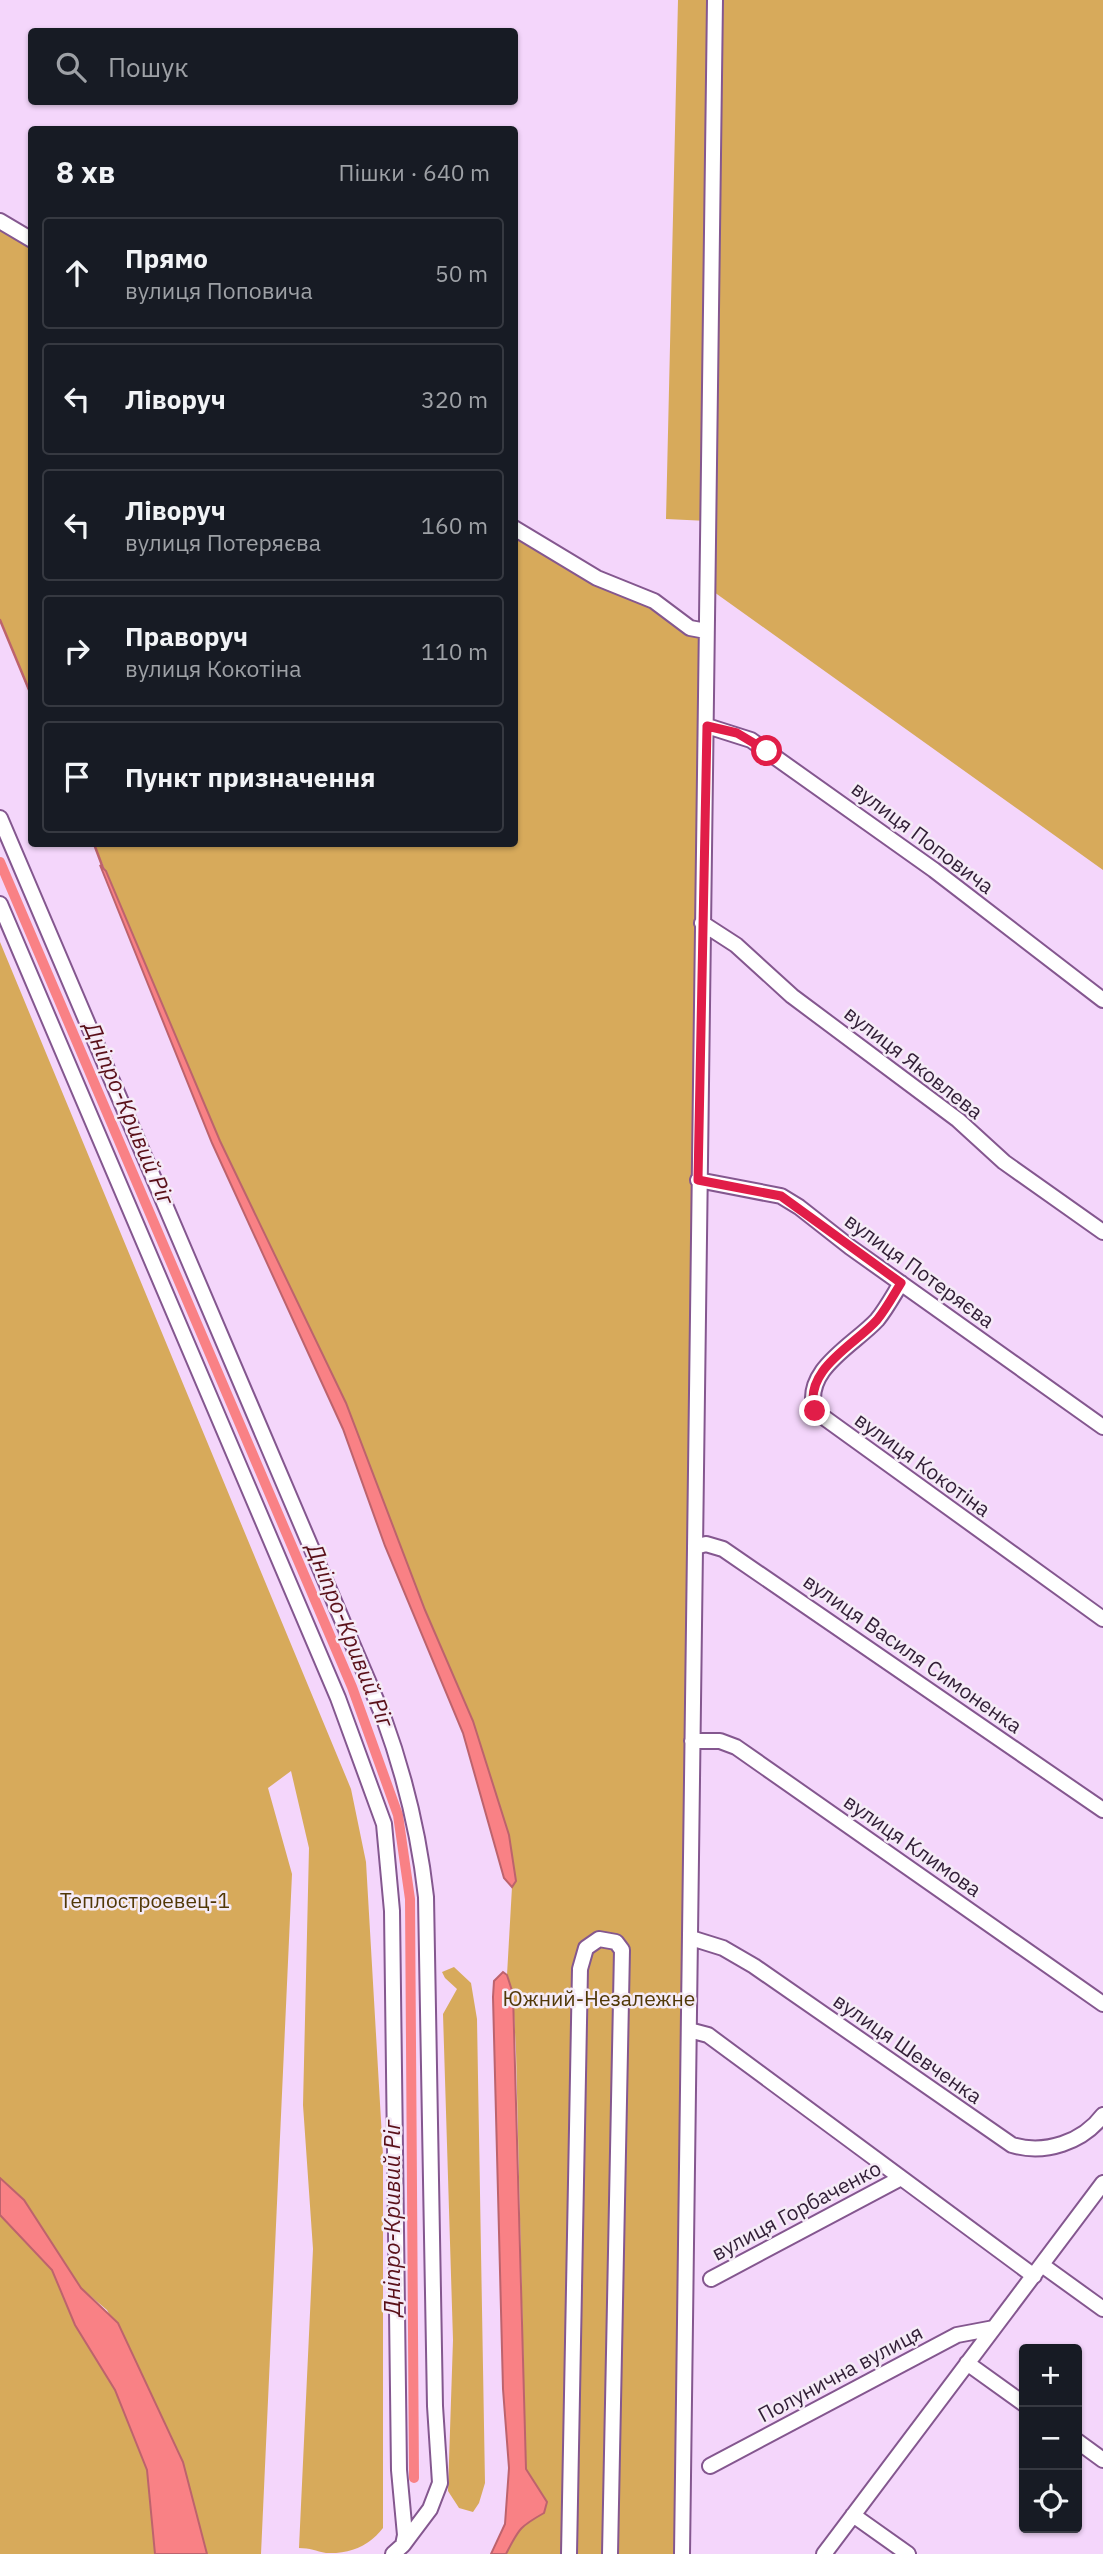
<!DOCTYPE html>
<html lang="uk">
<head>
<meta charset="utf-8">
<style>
	:root { --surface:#171b24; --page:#20242c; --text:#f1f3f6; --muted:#9ea1a6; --line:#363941 }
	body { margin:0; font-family:"IBM Plex Sans",sans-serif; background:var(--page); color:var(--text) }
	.controls { position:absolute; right:21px; bottom:21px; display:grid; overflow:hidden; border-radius:7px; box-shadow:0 2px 5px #0004 }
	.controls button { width:63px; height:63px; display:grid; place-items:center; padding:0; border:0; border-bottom:2px solid var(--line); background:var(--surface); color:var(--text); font:35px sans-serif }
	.stop { position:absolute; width:21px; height:21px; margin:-16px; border:5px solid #e11d48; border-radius:50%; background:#fff }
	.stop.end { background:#e11d48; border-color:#fff; box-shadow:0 2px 7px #0008 }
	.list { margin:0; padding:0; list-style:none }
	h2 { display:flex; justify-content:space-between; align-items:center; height:91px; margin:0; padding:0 28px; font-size:30px }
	h2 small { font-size:23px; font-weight:400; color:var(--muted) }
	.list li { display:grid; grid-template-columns:46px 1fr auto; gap:21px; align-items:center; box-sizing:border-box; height:112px; margin:0 14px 14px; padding:0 14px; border:2px solid var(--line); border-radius:7px }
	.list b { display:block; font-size:26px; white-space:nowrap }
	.list p { margin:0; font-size:23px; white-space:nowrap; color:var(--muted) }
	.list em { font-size:23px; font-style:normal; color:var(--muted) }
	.icon { flex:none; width:38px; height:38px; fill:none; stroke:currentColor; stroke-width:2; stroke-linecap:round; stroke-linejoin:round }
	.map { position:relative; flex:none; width:1103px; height:2554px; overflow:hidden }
	.search { position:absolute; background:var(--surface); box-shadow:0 2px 5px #0004; left:28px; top:28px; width:490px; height:77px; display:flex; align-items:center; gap:18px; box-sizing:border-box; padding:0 24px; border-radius:7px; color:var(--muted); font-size:26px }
	.panel { position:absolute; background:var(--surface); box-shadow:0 2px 5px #0004; left:28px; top:126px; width:490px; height:721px; border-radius:7px }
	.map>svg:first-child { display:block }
	.green { fill:#d7aa5b }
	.water { fill:#f98185; stroke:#bd636d; stroke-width:2 }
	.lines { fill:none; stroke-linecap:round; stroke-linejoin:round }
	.stream { stroke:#bd636d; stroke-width:2.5 }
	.canal { stroke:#f98185; stroke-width:10 }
	.minor-casing { stroke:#84578f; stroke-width:18 }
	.minor { stroke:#fff; stroke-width:14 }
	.route { stroke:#e11d48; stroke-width:9 }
	.labels { text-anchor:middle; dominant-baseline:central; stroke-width:5; stroke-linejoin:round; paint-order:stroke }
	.street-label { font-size:21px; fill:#311e36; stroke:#f5ebf7 }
	.park-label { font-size:21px; fill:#513807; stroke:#f5ebf7 }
	.water-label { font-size:23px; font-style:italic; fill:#5a1019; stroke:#f5ebf7 }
</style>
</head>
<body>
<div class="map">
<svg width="1103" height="2554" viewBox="0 0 1103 2554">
	<rect width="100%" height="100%" fill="#f4d6fb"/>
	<path class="green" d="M 678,0 L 1103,0 L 1103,870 L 707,587 L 708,521 L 666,519 Z
		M 0,221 L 31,240 L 31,697 L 0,620 Z
		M 515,528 L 706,631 L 675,2554 L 506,2554 L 515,2532 L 535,2518 L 547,2502 L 526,2469 L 516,2051 L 513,1995 L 507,1975 L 512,1887 L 516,1880 L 473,1721 L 425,1610 L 346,1403 L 220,1141 L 94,844 L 514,844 Z
		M 0,942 L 351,1789 L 366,1862 L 383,2155 L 383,2528 C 369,2546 351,2554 326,2553 C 316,2551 310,2548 299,2548 L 313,2249 L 303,2105 L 309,1848 L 291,1771 L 268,1788 L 292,1874 L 261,2554 L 207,2554 L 183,2462 L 128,2349 L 107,2310 L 81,2288 L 24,2200 L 0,2178 Z
		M 454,1967 L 471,1983 L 477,2019 L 485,2483 L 479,2503 L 473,2512 L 459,2508 L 448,2491 L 453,2340 L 443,2014 L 457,1989 L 445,1978 L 442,1972 Z
		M 0,2215 L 52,2270 L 75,2325 L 115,2390 L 147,2470 L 155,2554 L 0,2554 Z"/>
	<path class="water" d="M 100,865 L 106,871 L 220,1141 L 346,1403 L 425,1610 L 473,1721 L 509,1835 L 516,1881 L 512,1887 L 504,1878 L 463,1733 L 385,1546 L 343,1429 L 212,1143 Z
		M 503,1972 L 507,1975 L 513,1994 L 526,2469 L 547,2502 L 544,2513 C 519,2527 519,2529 506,2554 L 491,2554 L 505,2524 L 509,2468 L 503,2389 L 493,1997 L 494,1981 Z
		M 0,2178 L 24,2200 L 81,2288 L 118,2323 L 183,2462 L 207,2554 L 155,2554 L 147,2470 L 115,2390 L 75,2325 L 52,2270 L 0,2215 Z"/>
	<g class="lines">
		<path class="stream" d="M 0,620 L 32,697
			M 94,844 L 103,868"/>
		<path class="canal" d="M 0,862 L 352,1687 L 398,1815 L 410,1899 L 414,2478"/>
		<g class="minor-casing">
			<path id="minor" d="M 0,221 L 32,240
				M 514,528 L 597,578 L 654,601 L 690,628 L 706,631
				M 707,726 L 751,740 L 934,870 L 1103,1000
				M 0,818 L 383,1716 C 405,1776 419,1834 426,1897 L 435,2406 L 440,2483 L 430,2509 L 403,2545
				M 0,904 L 338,1698 L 384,1824 L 392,1911 L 399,2470 L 405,2535 L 403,2545 L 393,2554
				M 702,923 L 736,945 L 792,996 L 958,1120 L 1004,1162 L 1103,1232
				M 698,1180 L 781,1196 L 799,1207 L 850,1247 L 1103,1427
				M 901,1283 C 893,1296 886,1309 877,1320 C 854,1345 802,1370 815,1411 L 1103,1619
				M 695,1547 L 706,1544 L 723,1549 L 1103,1810
				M 692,1741 L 720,1741 L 736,1747 L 1103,2004
				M 691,1938 L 723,1948 L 754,1966 L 1012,2145 C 1045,2155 1083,2142 1103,2115
				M 689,2030 L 708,2035 L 1034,2276
				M 1042,2265 L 1103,2309
				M 711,2279 L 901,2178
				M 967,2363 L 1024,2404
				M 1077,2441 L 1103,2460
				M 710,2466 L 957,2335 L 994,2328
				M 853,2515 L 908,2554
				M 569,2554 L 580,1969 L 586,1948 L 599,1939 L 616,1942 L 622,1950 L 610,2554
				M 682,2554 L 715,0
				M 824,2554 L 1103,2183"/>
		</g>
		<use href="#minor" class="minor"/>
	</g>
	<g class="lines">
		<path class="route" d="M 767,751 L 737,733 L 707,726 L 698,1180 L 781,1196 L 901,1283 C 893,1296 886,1309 877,1320 C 855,1345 802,1370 815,1411"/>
	</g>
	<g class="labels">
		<g class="street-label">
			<text transform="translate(923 837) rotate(37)">вулиця Поповича</text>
			<text transform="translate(914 1062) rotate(38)">вулиця Яковлева</text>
			<text transform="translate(920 1270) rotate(36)">вулиця Потеряєва</text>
			<text transform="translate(923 1464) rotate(36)">вулиця Кокотіна</text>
			<text transform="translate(913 1653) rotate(35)">вулиця Василя Симоненка</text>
			<text transform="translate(913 1845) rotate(35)">вулиця Климова</text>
			<text transform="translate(908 2048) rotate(35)">вулиця Шевченка</text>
			<text transform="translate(796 2210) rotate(-28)">вулиця Горбаченко</text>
			<text transform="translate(840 2373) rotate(-28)">Полунична вулиця</text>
		</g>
		<g class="park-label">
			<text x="145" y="1900">Теплостроевец-1</text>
			<text x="599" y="1998">Южний-Незалежне</text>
		</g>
		<g class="water-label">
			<text transform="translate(130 1113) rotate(67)">Дніпро-Кривий Ріг</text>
			<text transform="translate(351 1635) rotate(68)">Дніпро-Кривий Ріг</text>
			<text transform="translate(391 2218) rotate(-90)">Дніпро-Кривий Ріг</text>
		</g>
	</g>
</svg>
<div class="controls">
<button>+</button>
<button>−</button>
<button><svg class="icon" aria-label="locate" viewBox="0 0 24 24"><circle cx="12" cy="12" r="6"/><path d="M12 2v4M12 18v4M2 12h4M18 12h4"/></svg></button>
</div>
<div class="stop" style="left:767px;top:751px"></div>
<div class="stop end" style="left:815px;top:1411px"></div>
<div class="search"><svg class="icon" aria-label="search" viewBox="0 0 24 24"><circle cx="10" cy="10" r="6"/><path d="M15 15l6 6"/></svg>Пошук</div>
<section class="panel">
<h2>8 хв<small>Пішки · 640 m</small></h2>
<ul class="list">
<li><svg class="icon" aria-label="ahead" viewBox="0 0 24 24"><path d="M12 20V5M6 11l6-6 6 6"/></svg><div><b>Прямо</b><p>вулиця Поповича</p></div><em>50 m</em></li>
<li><svg class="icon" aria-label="left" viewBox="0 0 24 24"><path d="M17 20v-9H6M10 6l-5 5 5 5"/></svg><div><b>Ліворуч</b></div><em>320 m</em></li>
<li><svg class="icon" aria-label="left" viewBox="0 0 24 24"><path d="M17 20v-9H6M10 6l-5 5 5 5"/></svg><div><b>Ліворуч</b><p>вулиця Потеряєва</p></div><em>160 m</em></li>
<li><svg class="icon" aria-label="right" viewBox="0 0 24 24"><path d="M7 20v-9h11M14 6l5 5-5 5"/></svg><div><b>Праворуч</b><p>вулиця Кокотіна</p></div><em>110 m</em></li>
<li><svg class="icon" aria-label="arrive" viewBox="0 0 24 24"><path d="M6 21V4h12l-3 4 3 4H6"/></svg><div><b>Пункт призначення</b></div></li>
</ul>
</section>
</div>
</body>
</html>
